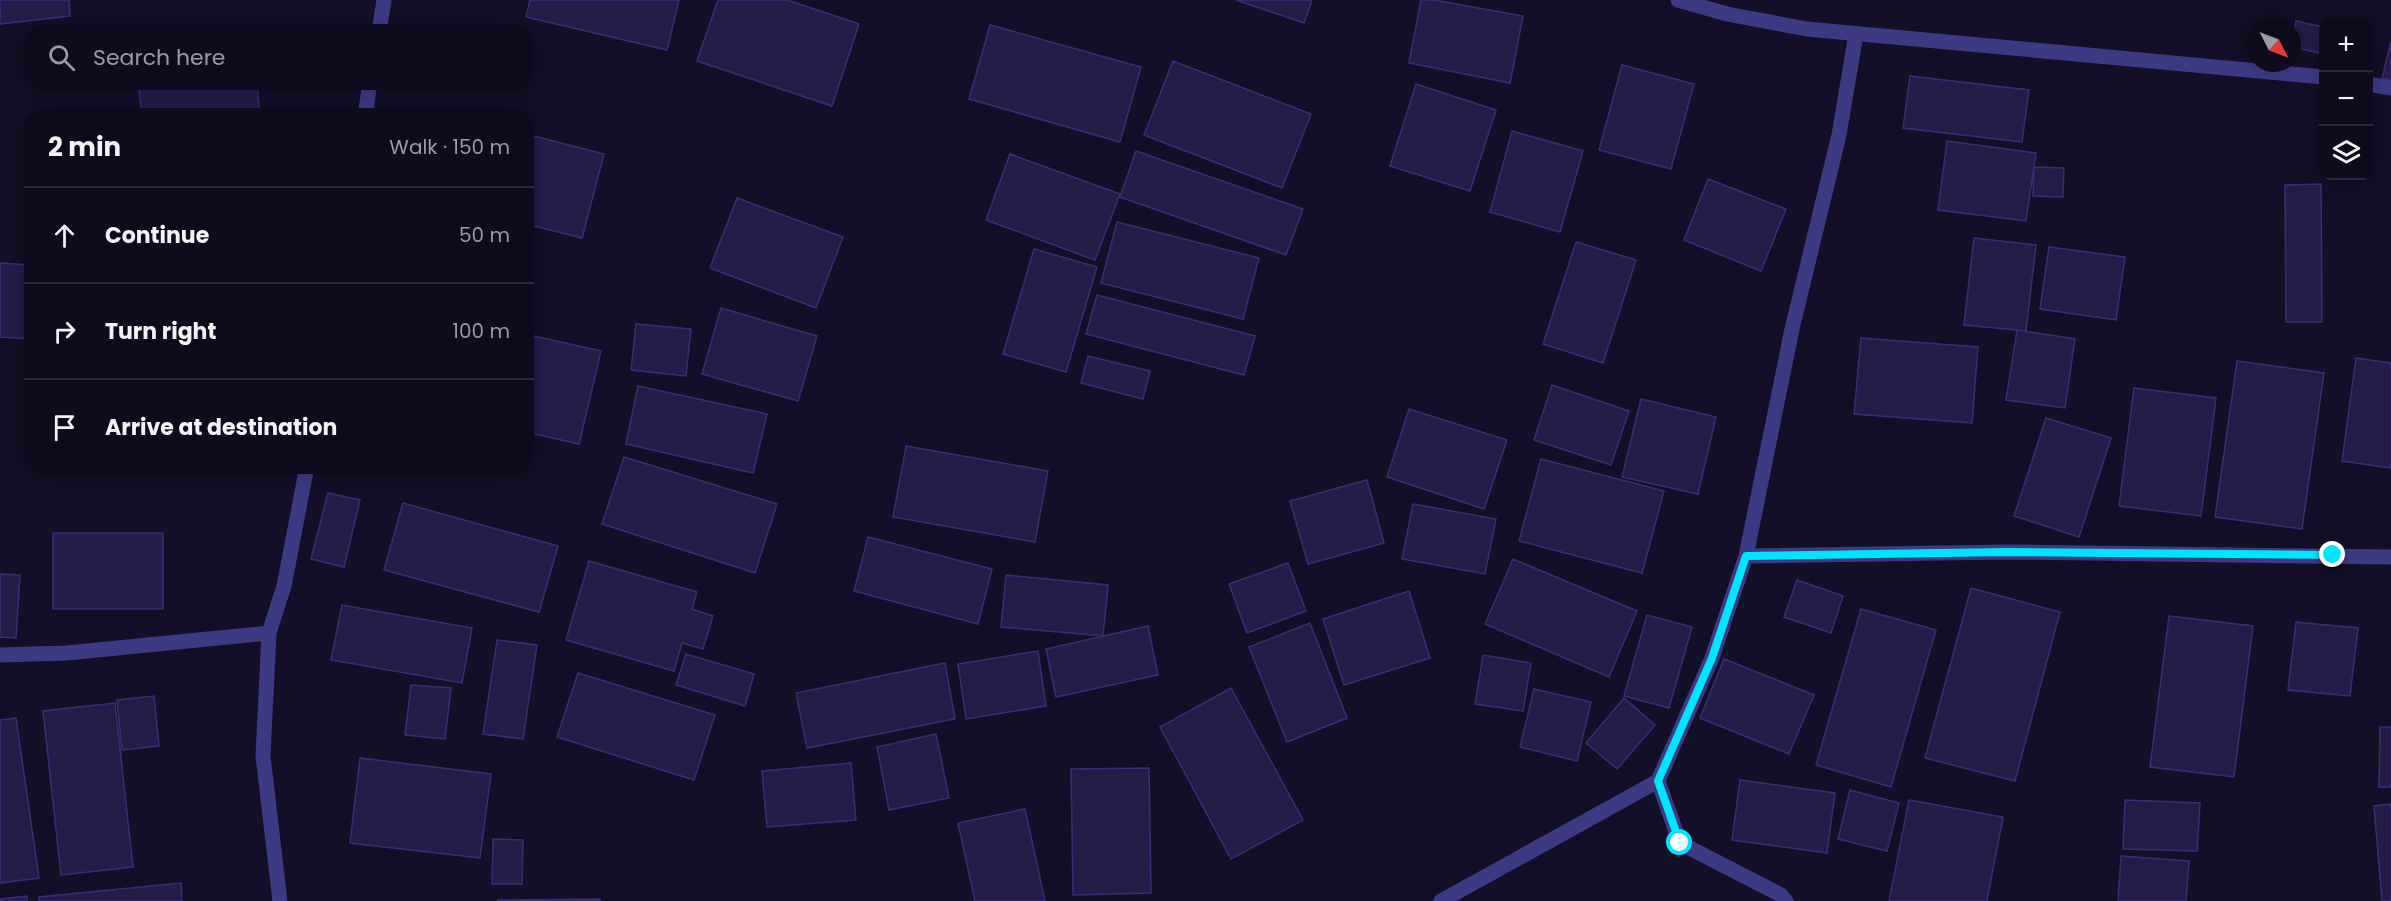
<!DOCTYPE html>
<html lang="en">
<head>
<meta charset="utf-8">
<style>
	:root { --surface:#0e0b1c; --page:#171425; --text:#f1f3f6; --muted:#9b9ba3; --line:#2e2b3b }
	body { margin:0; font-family:Poppins,sans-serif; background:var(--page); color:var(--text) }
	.controls { position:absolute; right:18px; top:18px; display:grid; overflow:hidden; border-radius:12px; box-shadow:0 3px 15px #0003 }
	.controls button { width:54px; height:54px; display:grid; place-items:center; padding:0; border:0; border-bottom:2px solid var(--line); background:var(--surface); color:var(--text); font:30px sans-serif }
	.compass { position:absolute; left:2247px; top:18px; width:54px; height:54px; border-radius:50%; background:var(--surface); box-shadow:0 3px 15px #0003; rotate:132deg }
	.stop { position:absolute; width:18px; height:18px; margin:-14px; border:4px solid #00e5ff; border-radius:50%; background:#fff }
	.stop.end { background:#00e5ff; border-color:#fff; box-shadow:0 2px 6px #0008 }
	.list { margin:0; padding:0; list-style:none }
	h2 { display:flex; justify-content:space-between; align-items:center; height:78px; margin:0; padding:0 24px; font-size:26px }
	h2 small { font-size:20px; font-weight:400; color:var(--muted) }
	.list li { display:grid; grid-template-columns:39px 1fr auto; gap:18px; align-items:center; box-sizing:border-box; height:96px; padding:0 24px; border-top:2px solid var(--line) }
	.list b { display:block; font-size:22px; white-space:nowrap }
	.list em { font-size:20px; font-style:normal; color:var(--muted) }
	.icon { flex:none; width:33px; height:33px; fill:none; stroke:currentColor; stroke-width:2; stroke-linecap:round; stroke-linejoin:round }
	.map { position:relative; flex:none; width:2391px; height:901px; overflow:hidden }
	.search { position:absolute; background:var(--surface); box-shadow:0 3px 15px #0003; left:24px; top:24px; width:510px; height:66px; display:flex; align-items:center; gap:15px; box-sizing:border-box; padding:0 21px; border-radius:24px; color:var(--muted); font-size:22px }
	.panel { position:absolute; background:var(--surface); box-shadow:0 3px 15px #0003; left:24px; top:108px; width:510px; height:366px; border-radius:24px }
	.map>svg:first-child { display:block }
	.building { fill:#241b47; stroke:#3b2d73; stroke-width:1.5 }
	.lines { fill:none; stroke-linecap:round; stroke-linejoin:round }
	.street { stroke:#3d3a85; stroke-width:15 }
	.route { stroke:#00e5ff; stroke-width:8 }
</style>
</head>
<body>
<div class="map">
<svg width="2391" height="901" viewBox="0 0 2391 901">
	<rect width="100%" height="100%" fill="#130f26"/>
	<path class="building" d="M 0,0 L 69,0 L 70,16 L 0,24 Z
		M 530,0 L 679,0 L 667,50 L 526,17 Z
		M 718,0 L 787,0 L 859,24 L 832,106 L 697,61 Z
		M 1236,0 L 1312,0 L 1304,23 Z
		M 1421,0 L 1434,0 L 1523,16 L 1510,83 L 1409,63 Z
		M 2296,21 L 2324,27 L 2324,54 L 2292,47 Z
		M 990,25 L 1141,67 L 1120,142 L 969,99 Z
		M 2391,42 L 2391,80 L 2382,78 Z
		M 1173,61 L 1311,114 L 1282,188 L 1144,135 Z
		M 1622,65 L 1694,84 L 1671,169 L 1599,150 Z
		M 1910,76 L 2029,90 L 2022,142 L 1903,128 Z
		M 138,82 L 257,82 L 259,108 L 192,116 L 142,116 Z
		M 1416,84 L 1496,110 L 1470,191 L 1390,166 Z
		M 1512,131 L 1583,151 L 1560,232 L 1490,212 Z
		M 526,134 L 604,154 L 582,238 L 526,224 Z
		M 1947,141 L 2036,153 L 2026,221 L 1938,210 Z
		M 1136,151 L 1303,209 L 1286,255 L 1120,197 Z
		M 1010,154 L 1120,194 L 1095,260 L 986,220 Z
		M 2034,167 L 2064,168 L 2063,197 L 2033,196 Z
		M 1708,179 L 1786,209 L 1761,271 L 1684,240 Z
		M 2321,184 L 2322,322 L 2286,322 L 2285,185 Z
		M 737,198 L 843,237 L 816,308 L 710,268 Z
		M 1117,222 L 1259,258 L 1243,319 L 1101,283 Z
		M 1974,238 L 2036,245 L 2026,331 L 1964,325 Z
		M 1576,242 L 1636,260 L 1603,363 L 1543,344 Z
		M 2049,247 L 2125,257 L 2116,320 L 2040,309 Z
		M 1034,249 L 1097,267 L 1066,372 L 1003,354 Z
		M 0,263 L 32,265 L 32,339 L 0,337 Z
		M 1097,295 L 1255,336 L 1244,375 L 1086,334 Z
		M 721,308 L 817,336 L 798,401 L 702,374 Z
		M 636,324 L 691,329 L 686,376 L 631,370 Z
		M 2017,330 L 2075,339 L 2065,408 L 2006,400 Z
		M 534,336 L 601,351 L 579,444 L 526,432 L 526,367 Z
		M 1861,338 L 1978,347 L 1972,423 L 1854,414 Z
		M 1088,356 L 1150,371 L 1143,399 L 1081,383 Z
		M 2356,358 L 2391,363 L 2391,468 L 2342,461 Z
		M 2237,361 L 2324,373 L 2302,529 L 2215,517 Z
		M 1552,385 L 1629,411 L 1611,465 L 1534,440 Z
		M 638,386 L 767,414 L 753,473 L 626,444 Z
		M 2134,388 L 2216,398 L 2201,516 L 2119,506 Z
		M 1641,399 L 1716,417 L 1698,494 L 1622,477 Z
		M 1409,409 L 1507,440 L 1484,509 L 1387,477 Z
		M 2046,418 L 2111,438 L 2079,537 L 2014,516 Z
		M 906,446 L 1048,471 L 1035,542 L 893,517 Z
		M 624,457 L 777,504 L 755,573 L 602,524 Z
		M 1541,459 L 1664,491 L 1642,573 L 1519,541 Z
		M 1367,480 L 1384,543 L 1308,564 L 1290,501 Z
		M 328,493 L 360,500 L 344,567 L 311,559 Z
		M 403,503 L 558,546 L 539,612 L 384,570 Z
		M 1413,504 L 1496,519 L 1485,574 L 1402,559 Z
		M 53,533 L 163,533 L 163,609 L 53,609 Z
		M 868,537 L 992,569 L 978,624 L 854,591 Z
		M 1513,559 L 1637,611 L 1609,677 L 1485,624 Z
		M 589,561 L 697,592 L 692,609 L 713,616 L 703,649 L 682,643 L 674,671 L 566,640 Z
		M 1288,563 L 1306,611 L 1247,633 L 1229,584 Z
		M 0,574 L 20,575 L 16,638 L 0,637 Z
		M 1006,575 L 1108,585 L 1103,636 L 1001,627 Z
		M 1797,580 L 1843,596 L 1831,633 L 1784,617 Z
		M 1971,588 L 2060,612 L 2015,781 L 1925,758 Z
		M 1409,591 L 1430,658 L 1344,685 L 1323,619 Z
		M 342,605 L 472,628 L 462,683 L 331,660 Z
		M 1861,609 L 1936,630 L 1891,787 L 1816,765 Z
		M 1647,615 L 1692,627 L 1669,708 L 1624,696 Z
		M 2169,616 L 2253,626 L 2234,777 L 2150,767 Z
		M 2296,622 L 2358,628 L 2350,696 L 2288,690 Z
		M 1310,623 L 1347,718 L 1287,742 L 1249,647 Z
		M 1148,626 L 1158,675 L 1056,697 L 1046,649 Z
		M 497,640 L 537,645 L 523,739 L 483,734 Z
		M 1038,651 L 1046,706 L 966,719 L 958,664 Z
		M 686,654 L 754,674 L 745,706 L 676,685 Z
		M 1483,655 L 1531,663 L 1523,711 L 1475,704 Z
		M 1724,659 L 1814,695 L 1789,754 L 1700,718 Z
		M 945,663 L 955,719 L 807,748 L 796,693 Z
		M 578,673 L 715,715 L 694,780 L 557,737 Z
		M 411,685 L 451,688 L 445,739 L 405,735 Z
		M 1231,688 L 1303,820 L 1231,859 L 1160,727 Z
		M 1534,689 L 1591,702 L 1577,761 L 1520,747 Z
		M 154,696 L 159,746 L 122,750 L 117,700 Z
		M 1624,698 L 1655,725 L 1617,769 L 1586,743 Z
		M 115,703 L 133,867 L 61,875 L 43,711 Z
		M 16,718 L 39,878 L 0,883 L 0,720 Z
		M 2380,727 L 2391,727 L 2391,787 L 2379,787 Z
		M 936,734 L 949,798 L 889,810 L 877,747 Z
		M 360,758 L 491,774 L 480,858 L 350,843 Z
		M 851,763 L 856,820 L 767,827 L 762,771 Z
		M 1149,768 L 1151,893 L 1073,895 L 1071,769 Z
		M 1740,780 L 1835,793 L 1827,853 L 1732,840 Z
		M 1850,790 L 1899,803 L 1887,851 L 1838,839 Z
		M 1909,800 L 2003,817 L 1987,901 L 1889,901 Z
		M 2125,800 L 2200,803 L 2197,851 L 2123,849 Z
		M 2391,804 L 2391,901 L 2382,901 L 2374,806 Z
		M 1025,809 L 1045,901 L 975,901 L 958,823 Z
		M 493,839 L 523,840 L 522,884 L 492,884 Z
		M 2121,856 L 2189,861 L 2186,901 L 2118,901 Z
		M 181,883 L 182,901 L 39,901 L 39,897 Z
		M 27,896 L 27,901 L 0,901 L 0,899 Z
		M 600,899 L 600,901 L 498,901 L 498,900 Z"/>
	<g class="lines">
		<path class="street" d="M 1678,0 L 1727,14 L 1807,29 L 2324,77
			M 379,32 L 384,0
			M 2368,84 L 2391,88
			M 365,116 L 370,82
			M 1746,556 L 2006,552 L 2391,557
			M 0,655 L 67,653 L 269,633
			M 1658,781 L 1680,843 L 1781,895 L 1786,901
			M 280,901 L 263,756 L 269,633 L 284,586 L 307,466
			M 1441,901 L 1658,781 L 1712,658 L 1746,556 L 1792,329 L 1839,135 L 1856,34"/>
	</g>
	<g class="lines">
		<path class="route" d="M 1680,843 L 1658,781 L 1712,658 L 1746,556 L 2006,552 L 2333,555"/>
	</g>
</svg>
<div class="controls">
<button>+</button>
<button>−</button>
<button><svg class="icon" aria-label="layers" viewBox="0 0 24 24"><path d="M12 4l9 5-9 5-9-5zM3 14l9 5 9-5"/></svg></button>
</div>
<svg class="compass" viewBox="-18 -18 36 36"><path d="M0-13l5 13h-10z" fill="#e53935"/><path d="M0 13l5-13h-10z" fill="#9b9ba3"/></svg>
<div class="stop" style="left:1680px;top:843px"></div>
<div class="stop end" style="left:2333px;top:555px"></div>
<div class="search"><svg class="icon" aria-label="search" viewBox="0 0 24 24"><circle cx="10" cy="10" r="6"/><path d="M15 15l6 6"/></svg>Search here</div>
<section class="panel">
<h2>2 min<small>Walk · 150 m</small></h2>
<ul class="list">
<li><svg class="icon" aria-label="ahead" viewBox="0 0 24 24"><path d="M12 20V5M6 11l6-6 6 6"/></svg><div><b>Continue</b></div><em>50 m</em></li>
<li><svg class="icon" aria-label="right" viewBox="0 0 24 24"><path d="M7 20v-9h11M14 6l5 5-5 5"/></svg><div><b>Turn right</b></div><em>100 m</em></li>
<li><svg class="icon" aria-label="arrive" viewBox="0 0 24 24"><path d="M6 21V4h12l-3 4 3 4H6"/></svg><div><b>Arrive at destination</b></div></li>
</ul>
</section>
</div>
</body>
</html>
